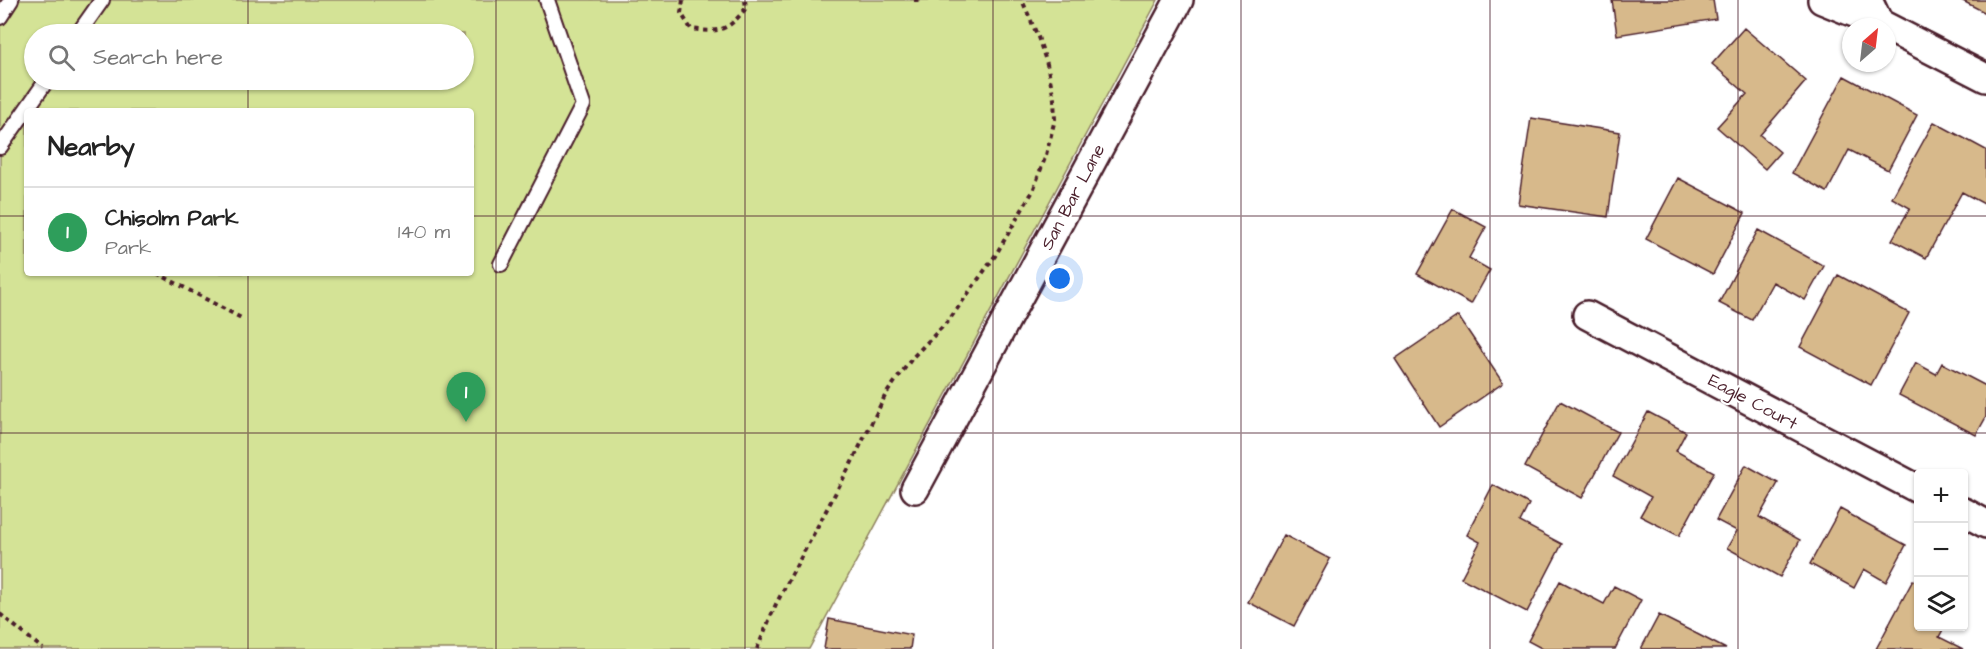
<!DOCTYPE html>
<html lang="en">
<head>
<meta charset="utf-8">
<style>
	:root { --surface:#fff; --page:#f6f6f6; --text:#222; --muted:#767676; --line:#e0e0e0; --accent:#c8321e }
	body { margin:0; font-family:"Architects Daughter",sans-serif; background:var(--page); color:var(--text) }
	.controls { position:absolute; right:18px; bottom:18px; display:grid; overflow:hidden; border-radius:6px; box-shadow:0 2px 4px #0004 }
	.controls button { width:54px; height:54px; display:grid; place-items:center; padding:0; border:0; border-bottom:2px solid var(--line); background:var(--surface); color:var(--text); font:30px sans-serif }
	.compass { position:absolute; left:1842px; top:18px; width:54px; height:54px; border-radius:50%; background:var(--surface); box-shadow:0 2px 4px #0004; rotate:28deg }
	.you { position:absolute; left:1060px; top:279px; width:21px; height:21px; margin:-15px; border:4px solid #fff; border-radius:50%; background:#1a73e8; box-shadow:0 0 0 9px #1a73e833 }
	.badge { display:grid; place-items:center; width:39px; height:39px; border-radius:50%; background:var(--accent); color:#fff; font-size:20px; font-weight:700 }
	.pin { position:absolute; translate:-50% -50px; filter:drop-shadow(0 2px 3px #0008) }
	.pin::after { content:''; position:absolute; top:32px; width:21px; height:18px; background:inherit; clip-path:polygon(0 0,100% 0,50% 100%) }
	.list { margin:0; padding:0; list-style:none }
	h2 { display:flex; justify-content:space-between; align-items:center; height:78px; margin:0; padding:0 24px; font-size:26px }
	h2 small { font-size:20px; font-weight:400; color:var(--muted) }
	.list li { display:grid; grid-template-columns:39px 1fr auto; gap:18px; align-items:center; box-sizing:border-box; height:90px; padding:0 24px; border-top:2px solid var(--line) }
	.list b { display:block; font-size:22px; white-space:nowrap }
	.list p { margin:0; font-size:20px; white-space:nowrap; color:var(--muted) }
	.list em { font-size:20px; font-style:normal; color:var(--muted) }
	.icon { flex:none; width:33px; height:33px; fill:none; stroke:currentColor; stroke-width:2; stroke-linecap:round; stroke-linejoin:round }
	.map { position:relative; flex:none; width:1986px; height:649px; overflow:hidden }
	.search { position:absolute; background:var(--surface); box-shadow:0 2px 4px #0004; left:24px; top:24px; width:450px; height:66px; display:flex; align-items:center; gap:15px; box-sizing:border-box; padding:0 21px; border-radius:33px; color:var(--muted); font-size:22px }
	.panel { position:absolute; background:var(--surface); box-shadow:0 2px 4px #0004; left:24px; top:108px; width:450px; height:168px; border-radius:6px }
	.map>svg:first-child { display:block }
	.green { fill:#d4e396; stroke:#8f8160; stroke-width:1.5; fill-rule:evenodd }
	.building { fill:#d7b98b; stroke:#4a1f2b; stroke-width:1.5 }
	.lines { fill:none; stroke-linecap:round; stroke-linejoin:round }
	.service-casing { stroke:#4a1f2b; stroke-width:18 }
	.minor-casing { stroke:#4a1f2b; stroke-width:32 }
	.path { stroke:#4a1f2b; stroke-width:4; stroke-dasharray:4.5 4.5; stroke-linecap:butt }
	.service { stroke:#fff; stroke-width:14 }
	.minor { stroke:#fff; stroke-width:27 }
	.grid { fill:none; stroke:#4a1f2b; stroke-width:1.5; stroke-opacity:0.55 }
	.labels { text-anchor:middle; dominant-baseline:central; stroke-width:4.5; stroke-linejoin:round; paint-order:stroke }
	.street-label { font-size:18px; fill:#4a1f2b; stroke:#fff }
</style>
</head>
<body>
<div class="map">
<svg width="1986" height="649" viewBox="0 0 1986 649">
	<rect width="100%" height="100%" fill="#fff"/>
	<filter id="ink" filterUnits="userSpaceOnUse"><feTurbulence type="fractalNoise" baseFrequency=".0167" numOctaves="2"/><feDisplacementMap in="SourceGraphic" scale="12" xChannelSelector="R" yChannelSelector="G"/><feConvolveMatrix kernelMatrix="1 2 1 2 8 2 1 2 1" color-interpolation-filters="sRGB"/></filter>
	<g filter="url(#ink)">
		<path class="green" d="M 0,0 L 1158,0 L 809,649 L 0,649 ZM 34,34 L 464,34 L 464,80 L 34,80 ZM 27,111 L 471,111 L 471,273 L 27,273 Z"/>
		<path class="building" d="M 1612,0 L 1713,0 L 1716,19 L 1617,35 Z
			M 1961,0 L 1986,0 L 1986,13 Z
			M 1744,28 L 1806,81 L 1760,135 L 1780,152 L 1765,169 L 1717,127 L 1747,94 L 1712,64 Z
			M 1844,76 L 1917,115 L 1888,170 L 1849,150 L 1827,192 L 1792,173 Z
			M 1531,118 L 1620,132 L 1608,217 L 1518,204 Z
			M 1934,122 L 1986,150 L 1986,205 L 1962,192 L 1926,258 L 1892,240 L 1910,208 L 1892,198 Z
			M 1678,178 L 1745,213 L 1713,274 L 1646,239 Z
			M 1453,209 L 1486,227 L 1469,258 L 1490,270 L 1471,304 L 1417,274 Z
			M 1758,230 L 1824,266 L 1805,300 L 1773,282 L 1752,320 L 1719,303 Z
			M 1838,275 L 1909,313 L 1871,385 L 1800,347 Z
			M 1458,316 L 1503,383 L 1439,427 L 1395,359 Z
			M 1916,363 L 1936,374 L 1942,363 L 1986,386 L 1986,417 L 1976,435 L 1899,395 Z
			M 1560,401 L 1618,432 L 1582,498 L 1525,467 Z
			M 1648,412 L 1686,432 L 1676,451 L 1714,472 L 1679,536 L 1640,516 L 1651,497 L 1613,476 Z
			M 1746,465 L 1778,483 L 1759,517 L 1800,540 L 1780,577 L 1727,548 L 1737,531 L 1716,520 Z
			M 1493,485 L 1529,504 L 1520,522 L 1562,544 L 1527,612 L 1461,578 L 1480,542 L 1467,535 Z
			M 1840,509 L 1906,545 L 1886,582 L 1864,569 L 1854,588 L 1810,564 Z
			M 1284,535 L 1330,559 L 1294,626 L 1248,602 Z
			M 1913,580 L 1918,583 L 1918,626 L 1945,626 L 1939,637 L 1963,649 L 1876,649 Z
			M 1560,581 L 1604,604 L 1614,586 L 1641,600 L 1615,649 L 1543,649 L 1528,641 Z
			M 1659,615 L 1695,633 L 1726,649 L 1641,649 Z
			M 829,619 L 912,635 L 910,649 L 824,649 Z"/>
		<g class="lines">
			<g class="service-casing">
				<path id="service" d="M 0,17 L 11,0
					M 78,34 L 102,0
					M 0,147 L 47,80
					M 501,264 L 583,105 L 547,0"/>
			</g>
			<g class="minor-casing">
				<path id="minor" d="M 1822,0 L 1879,23 L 1868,0
					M 1879,23 L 1986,78
					M 1587,315 L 1918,489
					M 915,489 L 1179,0
					M 1964,512 L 1986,524"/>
			</g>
			<path class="path" d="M 683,0 L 681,13 L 691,29 C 719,33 728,31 746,8 L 745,0
				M 914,0 L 920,0
				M 157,273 L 243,319
				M 0,614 L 43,649
				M 757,649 L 776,604 L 851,464 L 886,394 L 913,357 L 949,320 L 995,256 L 1033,191 L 1046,155 L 1055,119 L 1054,99 L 1047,64 L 1038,37 L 1022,0"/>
			<use href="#service" class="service"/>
			<use href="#minor" class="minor"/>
		</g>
	</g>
	<path class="grid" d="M 248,0 L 248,34M 496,0 L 496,649M 745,0 L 745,649M 993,0 L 993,649M 1241,0 L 1241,649M 1490,0 L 1490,649M 1738,0 L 1738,649M 248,80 L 248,111M 0,216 L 27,216M 471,216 L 1986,216M 248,273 L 248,649M 0,433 L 1986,433"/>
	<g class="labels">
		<g class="street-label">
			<text transform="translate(1073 197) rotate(-62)">San Bar Lane</text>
			<text transform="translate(1753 402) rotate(28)">Eagle Court</text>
		</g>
	</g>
</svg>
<div class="controls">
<button>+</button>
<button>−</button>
<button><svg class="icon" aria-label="layers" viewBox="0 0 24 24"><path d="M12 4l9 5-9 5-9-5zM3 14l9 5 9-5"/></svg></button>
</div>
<svg class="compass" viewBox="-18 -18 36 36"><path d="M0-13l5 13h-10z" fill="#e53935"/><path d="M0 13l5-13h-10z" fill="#767676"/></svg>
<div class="you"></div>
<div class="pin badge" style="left:466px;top:422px;background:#2e9e5b">1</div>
<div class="search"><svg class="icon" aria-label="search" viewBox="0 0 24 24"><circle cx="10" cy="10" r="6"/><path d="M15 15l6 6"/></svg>Search here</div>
<section class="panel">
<h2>Nearby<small></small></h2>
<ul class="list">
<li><span class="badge" style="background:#2e9e5b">1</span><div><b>Chisolm Park</b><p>Park</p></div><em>140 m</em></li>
</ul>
</section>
</div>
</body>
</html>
